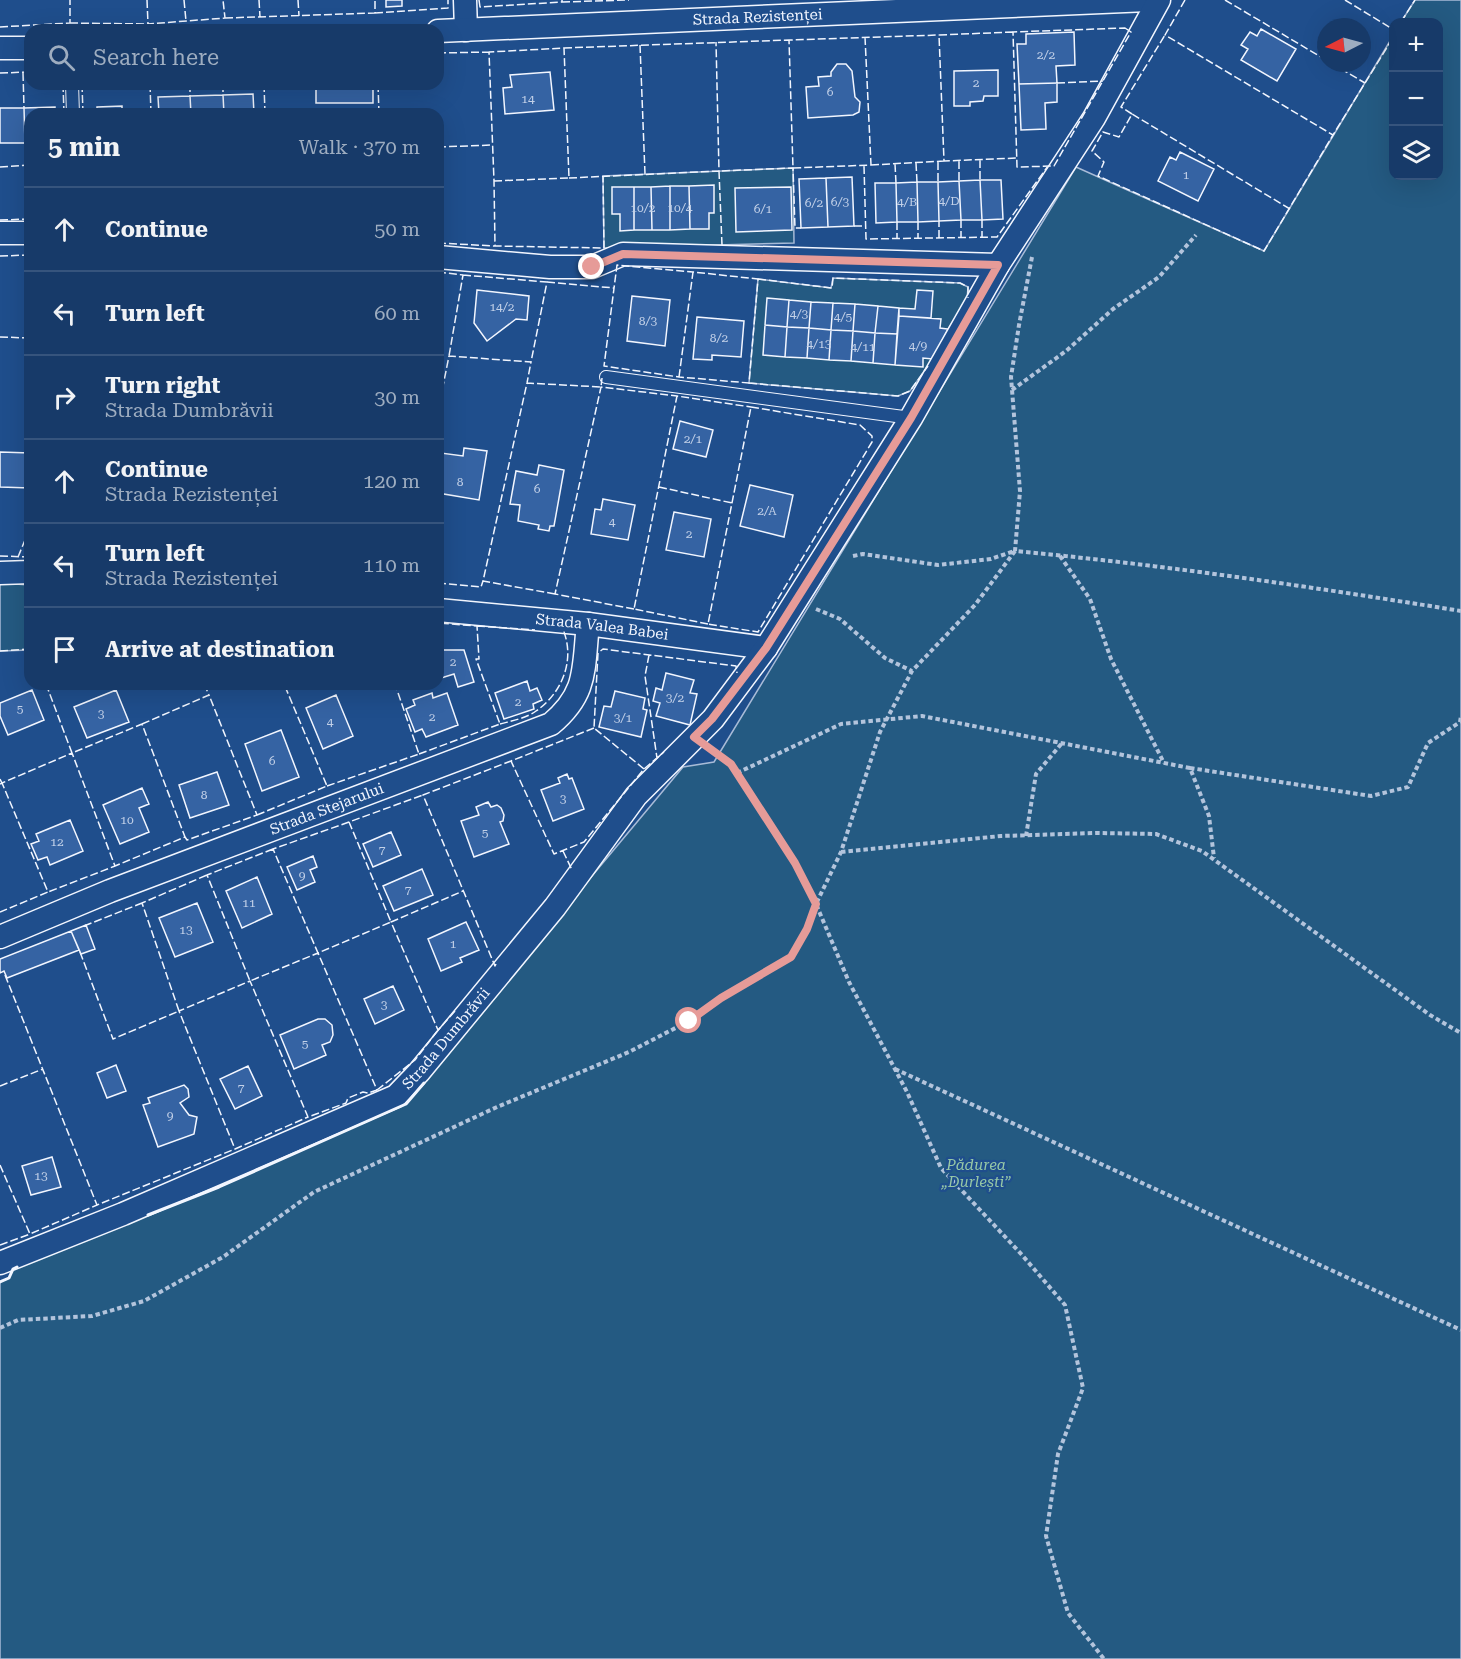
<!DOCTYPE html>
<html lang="en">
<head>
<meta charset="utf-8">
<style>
	:root { --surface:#173a69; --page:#244571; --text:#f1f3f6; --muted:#9eadc0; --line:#36547d }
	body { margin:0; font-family:"Roboto Serif",serif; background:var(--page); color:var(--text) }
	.controls { position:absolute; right:18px; top:18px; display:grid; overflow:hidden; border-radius:12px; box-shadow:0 6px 24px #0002 }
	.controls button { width:54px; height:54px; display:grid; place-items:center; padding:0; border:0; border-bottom:2px solid var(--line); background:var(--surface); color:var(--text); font:30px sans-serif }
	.compass { position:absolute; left:1317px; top:18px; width:54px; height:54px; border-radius:50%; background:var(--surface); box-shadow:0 6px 24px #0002; rotate:264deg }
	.stop { position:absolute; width:18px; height:18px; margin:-14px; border:4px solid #e69b98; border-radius:50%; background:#fff }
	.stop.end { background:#e69b98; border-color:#fff; box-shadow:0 2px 6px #0008 }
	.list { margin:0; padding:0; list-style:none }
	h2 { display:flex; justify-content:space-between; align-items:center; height:78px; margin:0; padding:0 24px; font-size:26px }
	h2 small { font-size:20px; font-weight:400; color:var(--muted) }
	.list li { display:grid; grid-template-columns:39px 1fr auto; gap:18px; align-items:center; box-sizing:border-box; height:84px; padding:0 24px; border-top:2px solid var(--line) }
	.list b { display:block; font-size:22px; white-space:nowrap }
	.list p { margin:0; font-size:20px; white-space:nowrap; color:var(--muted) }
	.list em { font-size:20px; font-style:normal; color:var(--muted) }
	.icon { flex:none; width:33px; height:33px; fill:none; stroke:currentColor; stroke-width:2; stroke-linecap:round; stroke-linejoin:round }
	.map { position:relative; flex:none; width:1461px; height:1659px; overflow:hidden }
	.search { position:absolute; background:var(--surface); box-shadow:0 6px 24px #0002; left:24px; top:24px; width:420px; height:66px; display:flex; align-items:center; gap:15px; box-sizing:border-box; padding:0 21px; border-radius:18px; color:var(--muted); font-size:22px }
	.panel { position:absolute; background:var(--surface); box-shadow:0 6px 24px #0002; left:24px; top:108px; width:420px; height:582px; border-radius:18px }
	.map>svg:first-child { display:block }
	.green { fill:#245a82; stroke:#a8bbd7; stroke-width:1.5 }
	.building { fill:#3563a3; stroke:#f2f6ff; stroke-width:1.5 }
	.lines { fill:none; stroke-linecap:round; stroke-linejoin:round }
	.service-casing { stroke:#f2f6ff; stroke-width:14 }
	.minor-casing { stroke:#f2f6ff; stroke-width:25 }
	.path { stroke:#b3c4dc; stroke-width:4; stroke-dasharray:4.5 3; stroke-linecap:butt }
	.service { stroke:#1f4e8c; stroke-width:12 }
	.minor { stroke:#1f4e8c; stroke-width:22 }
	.fence { stroke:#f2f6ff; stroke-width:1.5; stroke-dasharray:8 3; stroke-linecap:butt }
	.wall { stroke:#f2f6ff; stroke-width:3 }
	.route { stroke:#e69b98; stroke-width:8 }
	.labels { text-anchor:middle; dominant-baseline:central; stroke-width:4.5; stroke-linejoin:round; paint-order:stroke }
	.number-label { font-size:12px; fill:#c3d1e8 }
	.street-label { font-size:15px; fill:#f2f6ff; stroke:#1f4e8c }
	.park-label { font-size:15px; font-style:italic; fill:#97c8a6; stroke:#1f4e8c }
</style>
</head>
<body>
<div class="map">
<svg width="1461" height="1659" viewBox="0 0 1461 1659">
	<rect width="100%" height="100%" fill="#1f4e8c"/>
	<path class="green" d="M 1415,0 L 1461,0 L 1461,1659 L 0,1659 L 0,1282 L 9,1278 L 13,1269 L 219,1187 L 406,1104 L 546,931 L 683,767 L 714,762 L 1076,167 L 1264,251 L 1393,36 L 1394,176 L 1438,176 L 1438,22 L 1401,22 Z
		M 793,168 L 794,243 L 604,248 L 603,176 Z
		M 833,278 L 960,283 L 968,287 L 967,300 L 948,329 L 933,359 L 910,391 L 898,396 L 749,383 L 758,279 L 831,288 Z
		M 0,583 L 30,585 L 30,650 L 0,651 Z"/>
	<path class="building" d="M 386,0 L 402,0 L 402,6 L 386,7 Z
		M 1261,29 L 1296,49 L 1277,81 L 1241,60 L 1248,49 L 1241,45 L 1250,32 L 1257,36 Z
		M 1074,32 L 1075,65 L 1056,66 L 1057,83 L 1019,84 L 1017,44 L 1026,44 L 1026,34 Z
		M 837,64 L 846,64 L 852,71 L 855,97 L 860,102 L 859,112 L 853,115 L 808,118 L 806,87 L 819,86 L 818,77 L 831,76 L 831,72 Z
		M 998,70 L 998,96 L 984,96 L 983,101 L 970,102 L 970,106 L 954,106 L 954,71 Z
		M 550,72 L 554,110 L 505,114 L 503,88 L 512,87 L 510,75 Z
		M 1057,83 L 1057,102 L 1045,103 L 1046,129 L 1021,130 L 1019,84 Z
		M 316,84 L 373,84 L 373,103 L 316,103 Z
		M 253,94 L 254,114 L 224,114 L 223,95 Z
		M 223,95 L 224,114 L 191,114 L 190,96 Z
		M 190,96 L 191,114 L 159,114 L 158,97 Z
		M 122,106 L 122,114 L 97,114 L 97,107 Z
		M 55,107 L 55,114 L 30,114 L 30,142 L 25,143 L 24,108 Z
		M 0,108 L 24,108 L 25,143 L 0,143 Z
		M 1180,152 L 1214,169 L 1198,201 L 1158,181 L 1170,157 L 1176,160 Z
		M 852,177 L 854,226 L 828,227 L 826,178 Z
		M 826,178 L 828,227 L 801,228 L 799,179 Z
		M 980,180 L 982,220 L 961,220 L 959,181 Z
		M 980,180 L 1001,180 L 1003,219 L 982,220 Z
		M 959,181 L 961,220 L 939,221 L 938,182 Z
		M 917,182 L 918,222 L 897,222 L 896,183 Z
		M 917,182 L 938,182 L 939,221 L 918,222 Z
		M 875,183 L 896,183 L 897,222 L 876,223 Z
		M 714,185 L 714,213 L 709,213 L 709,229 L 690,229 L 689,186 Z
		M 670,186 L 689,186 L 690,229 L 670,230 Z
		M 670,186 L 670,230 L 652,230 L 651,187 Z
		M 612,187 L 634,187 L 634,230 L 620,231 L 620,214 L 612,214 Z
		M 634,187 L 651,187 L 652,230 L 634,230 Z
		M 791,187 L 792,230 L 736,232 L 735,188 Z
		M 477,290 L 529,296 L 527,320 L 516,319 L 487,341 L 474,323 Z
		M 917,290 L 933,291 L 931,318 L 899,316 L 899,308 L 915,309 Z
		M 632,296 L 670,300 L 665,346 L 627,341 Z
		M 767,298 L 789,300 L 787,327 L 765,325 Z
		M 789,300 L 811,302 L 809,328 L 787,327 Z
		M 811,302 L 833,303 L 831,330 L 809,328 Z
		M 833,303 L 855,304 L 853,331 L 831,330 Z
		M 855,304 L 878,306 L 875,333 L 853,331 Z
		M 878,306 L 899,308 L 897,334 L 875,333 Z
		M 899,316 L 941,319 L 940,328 L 948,329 L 933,359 L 923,358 L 923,367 L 895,365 Z
		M 697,317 L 744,321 L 741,357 L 712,355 L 712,360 L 693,359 Z
		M 765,325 L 787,327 L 785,357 L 763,355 Z
		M 787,327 L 809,328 L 807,358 L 785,357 Z
		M 809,328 L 831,330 L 829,360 L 807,358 Z
		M 831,330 L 853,331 L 851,361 L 829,360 Z
		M 853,331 L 875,333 L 873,363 L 851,361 Z
		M 875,333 L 897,334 L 895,365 L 873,363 Z
		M 680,421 L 713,430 L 706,457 L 673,449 Z
		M 464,448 L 487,451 L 479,500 L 438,493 L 438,471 L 441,453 L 463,456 Z
		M 0,452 L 30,453 L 30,488 L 0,487 Z
		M 539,465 L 564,470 L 554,526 L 550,526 L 549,531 L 538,529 L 539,525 L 518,521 L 520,505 L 510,504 L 516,471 L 537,475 Z
		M 750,485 L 793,495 L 784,537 L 740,526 Z
		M 603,499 L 635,505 L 628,540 L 591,534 L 595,509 L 601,510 Z
		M 674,512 L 711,519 L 704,557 L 666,550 Z
		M 438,650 L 464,650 L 474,682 L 458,687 L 454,674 L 438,679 Z
		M 666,673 L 694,680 L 690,693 L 697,694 L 690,725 L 656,716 L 660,703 L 653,701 L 656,688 L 662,690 Z
		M 527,681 L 530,691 L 537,688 L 542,700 L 533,704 L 534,709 L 504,719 L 495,693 Z
		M 32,690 L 44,720 L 8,735 L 0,716 L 0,703 Z
		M 116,690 L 129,722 L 87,738 L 74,707 Z
		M 615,691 L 645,698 L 643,709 L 647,710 L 641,737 L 599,727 L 604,706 L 611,707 Z
		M 432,693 L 433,698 L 447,693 L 458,725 L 426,737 L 422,729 L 415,732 L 406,709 L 415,705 L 413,700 Z
		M 336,695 L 353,736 L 323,749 L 306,708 Z
		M 281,730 L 299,777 L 262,791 L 245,744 Z
		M 217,772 L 229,805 L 190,818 L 179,785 Z
		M 567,774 L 569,779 L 572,778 L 584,809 L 553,821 L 541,790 L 560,783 L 558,778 Z
		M 142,788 L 149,804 L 139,808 L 149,832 L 120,844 L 103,805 Z
		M 488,802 L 491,807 L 497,805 L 501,808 L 504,815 L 503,821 L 500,822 L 509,844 L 474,857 L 461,821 L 479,815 L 476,807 Z
		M 70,820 L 83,851 L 50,865 L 47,857 L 38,860 L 31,844 L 39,841 L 36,834 Z
		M 391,832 L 401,855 L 373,867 L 363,844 Z
		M 313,856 L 317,867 L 310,870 L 315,882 L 297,890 L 287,867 Z
		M 422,869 L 433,895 L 394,911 L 383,886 Z
		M 257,877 L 272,914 L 242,928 L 226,891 Z
		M 197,903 L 213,942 L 175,957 L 159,918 Z
		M 466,922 L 479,950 L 460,958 L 462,962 L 441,971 L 428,939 Z
		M 86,925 L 95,949 L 81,954 L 71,931 Z
		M 71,931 L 79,950 L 7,978 L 4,971 L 0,973 L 0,959 Z
		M 393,986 L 404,1010 L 375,1024 L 364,999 Z
		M 318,1019 L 325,1019 L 332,1025 L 333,1035 L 330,1042 L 322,1045 L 326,1055 L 294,1069 L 280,1035 Z
		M 116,1065 L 126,1091 L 107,1098 L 97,1073 Z
		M 248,1066 L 262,1096 L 235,1109 L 220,1079 Z
		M 184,1085 L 188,1089 L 189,1097 L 180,1103 L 189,1115 L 197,1117 L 194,1134 L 158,1147 L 143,1105 L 150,1103 L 148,1098 Z
		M 52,1157 L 61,1187 L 31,1195 L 22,1166 Z"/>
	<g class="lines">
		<g class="service-casing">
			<path id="service" d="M 72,84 L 73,114
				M 606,377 L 911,418"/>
		</g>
		<g class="minor-casing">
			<g id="minor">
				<path d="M 465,0 L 466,30"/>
				<path id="s1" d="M 438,31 L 1148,0"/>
				<path d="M 0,48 L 30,48"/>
				<path d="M 0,233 L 30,233"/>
				<path d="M 438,257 L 550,267 L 592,267 L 623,254 L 998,265"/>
				<path d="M 0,573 L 30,572"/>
				<path id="s2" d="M 438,610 L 588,624 L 766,648"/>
				<path id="s3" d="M 0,937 L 110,891 L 551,724 C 588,693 583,669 588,624"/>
				<path id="s4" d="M 0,1263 L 123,1214 L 396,1096 L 419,1072 L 555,907 L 636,796 L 713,719 L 766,648 L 911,418 L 998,265 L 1094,118 L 1159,0"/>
			</g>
		</g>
		<path class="path" d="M 1032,257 L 1019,325 L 1011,377 L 1020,491 L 1015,551 C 1164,565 1313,587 1461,611
			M 1012,390 L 1066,351 L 1113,309 L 1159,277 L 1196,235
			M 1015,551 L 975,605 L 912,671 L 880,732 L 841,852 L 816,904 L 849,982 L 907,1092 L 941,1168 L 1022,1255 L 1065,1305 L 1083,1388 L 1058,1454 L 1046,1536 L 1068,1613 L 1104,1659
			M 853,556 L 863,554 L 938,565 L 991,559 L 1014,551
			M 1060,556 L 1090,599 L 1111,659 L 1164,763
			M 816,609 L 840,619 L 885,658 L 912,671
			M 1190,768 L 1371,796 L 1408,787 L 1428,743 L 1460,722 L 1461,716
			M 737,773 L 841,724 L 922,716 L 1190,768 L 1209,816 L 1214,858
			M 1026,836 L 1036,774 L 1062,743
			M 841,852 L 1001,836 L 1096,833 L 1156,834 L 1202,851 L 1430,1015 L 1461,1033
			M 895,1069 L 1461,1330
			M 0,1328 L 18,1320 L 92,1316 L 144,1301 L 223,1257 L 314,1192 L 497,1107 L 629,1052 L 689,1021 L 721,998 L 791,957 L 806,929 L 816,904 L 795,863 L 731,763 L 714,751"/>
		<use href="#service" class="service"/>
		<use href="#minor" class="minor"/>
		<path class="fence" d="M 147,0 L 148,24 L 225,18 L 223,0
			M 184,0 L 186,21
			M 259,0 L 260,17
			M 298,0 L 299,16
			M 479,0 L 480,7 L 562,2 L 562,0
			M 1185,0 L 1165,35 L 1333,135 L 1394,36
			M 1225,0 L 1326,60
			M 1345,0 L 1394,30
			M 562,2 L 629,0
			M 375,13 L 448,8 L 448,0
			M 225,18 L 375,13 L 375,0
			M 1401,22 L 1415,0
			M 70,23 L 148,24
			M 0,27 L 70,23 L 70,0
			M 1125,28 L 1131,32 L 1054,166 L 1017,167 L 1013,32 Z
			M 1013,32 L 939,35 L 944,161 L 1017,158
			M 865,37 L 871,165 L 793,168 L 789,40 L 939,35
			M 640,45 L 645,174
			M 564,48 L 789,40
			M 438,53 L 489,52
			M 1331,63 L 1365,83
			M 0,73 L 30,72
			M 23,73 L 24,108
			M 1057,83 L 1103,81
			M 63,84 L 64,114
			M 82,84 L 83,114
			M 150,84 L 151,114
			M 190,84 L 190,96
			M 223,84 L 223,95
			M 264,84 L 265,114
			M 378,84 L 379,114
			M 1132,114 L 1121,107 L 1165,35
			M 25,143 L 26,165
			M 438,147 L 493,145
			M 980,160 L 980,180
			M 959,161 L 959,181
			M 938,162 L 938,182
			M 916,163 L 917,182
			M 895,164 L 896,183
			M 871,165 L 944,161
			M 864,166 L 866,239 L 997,237 L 1048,166
			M 0,167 L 30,165
			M 569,178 L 719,171 L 716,42
			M 494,181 L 569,178 L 564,48 L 489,52 L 494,181 L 495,246 L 604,248 L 603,176
			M 1290,209 L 1132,114 L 1119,137 L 1103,132 L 1092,151 L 1104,162 L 1098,176 L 1264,251 L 1333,135
			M 0,220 L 30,219
			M 961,220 L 961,237
			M 982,220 L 982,237
			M 897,222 L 897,239
			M 918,222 L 918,238
			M 854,226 L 866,226
			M 939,238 L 939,221
			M 438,243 L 495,246
			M 722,245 L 719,171 L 793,168 L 795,228 L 801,228
			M 0,256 L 30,255
			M 438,272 L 463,275 L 449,356
			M 463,275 L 547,282 L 531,362
			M 758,279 L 832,288 L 833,278 L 960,283 L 968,287 L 968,298
			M 547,282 L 614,288
			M 0,337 L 30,338
			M 679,377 L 693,272 L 758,279 L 749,383 L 679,377 L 604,366 L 617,265 L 693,272
			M 749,383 L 898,396 L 910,391 L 928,366
			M 751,407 L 860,425 L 872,436 L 872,442 L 758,632 L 708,624 Z
			M 438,411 L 449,356 L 531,362 L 527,383
			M 659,487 L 732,503
			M 0,556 L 30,557
			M 18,557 L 30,528
			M 438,583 L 481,587 L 483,581
			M 555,594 L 483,581 L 527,383 L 601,387 L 602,378
			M 634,609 L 555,594 L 601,387 L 677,396
			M 708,624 L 634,609 L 677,396 L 751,407
			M 477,626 L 535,630
			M 0,651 L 30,649
			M 649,655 L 645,676 L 657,758
			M 46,684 L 72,753 L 142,724 L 185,837 L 115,866
			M 204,684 L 209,695
			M 142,724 L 209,695 L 257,815 L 187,840 L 185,837
			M 500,724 C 511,721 527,718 536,711 C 561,694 575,662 564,632 L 562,632
			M 594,728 L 511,761 L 554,854 L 584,842 L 644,769 L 664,752
			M 419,754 L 500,724 L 476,659 L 479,659 L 477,626 L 438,623
			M 644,769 L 594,728 L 598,653 L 603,649 L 736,666 L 737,673
			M 0,779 L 2,783 L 72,753 L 115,866 L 48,892
			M 0,784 L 2,783 L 48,892 L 0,912
			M 327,786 L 419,754 L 395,684
			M 257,815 L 327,786 L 284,684
			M 349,822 L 273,849 L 318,953 L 391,922 L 349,822 L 423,795
			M 273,849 L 207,875 L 250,981 L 318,953 L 377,1090 L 368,1093 L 363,1092 L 348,1098 L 346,1103 L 308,1117 L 250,981 L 179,1011 L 235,1149 L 308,1117
			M 563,851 L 572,870
			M 84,926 L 142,903
			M 80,952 L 113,1039 L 179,1011 L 142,903 L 207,875
			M 496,964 L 495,966 L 423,795 L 511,761
			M 5,975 L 97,1205 L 235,1149
			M 455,1011 L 438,1030 L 391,922 L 463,891
			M 0,1086 L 43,1069
			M 377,1090 L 415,1060 L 438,1030
			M 0,1165 L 30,1234 L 97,1205
			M 0,1245 L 30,1234"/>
		<path class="wall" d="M 148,1215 L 219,1187 L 406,1104 L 424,1083
			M 0,1282 L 9,1278 L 13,1269 L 17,1267"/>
	</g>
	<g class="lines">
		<path class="route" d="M 592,267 L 623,254 L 998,265 L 911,418 L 766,648 L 712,719 L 694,737 L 731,764 L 795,863 L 816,904 L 807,929 L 791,957 L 721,998 L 689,1021"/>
	</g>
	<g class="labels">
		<g class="number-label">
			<text x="1046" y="55">2/2</text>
			<text x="976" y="83">2</text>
			<text x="830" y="92">6</text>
			<text x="528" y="99">14</text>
			<text x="1186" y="175">1</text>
			<text x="949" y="201">4/D</text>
			<text x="840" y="202">6/3</text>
			<text x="907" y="202">4/B</text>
			<text x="814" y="203">6/2</text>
			<text x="643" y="208">10/2</text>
			<text x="680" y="208">10/4</text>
			<text x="763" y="209">6/1</text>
			<text x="502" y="307">14/2</text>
			<text x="799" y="314">4/3</text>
			<text x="843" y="317">4/5</text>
			<text x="648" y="321">8/3</text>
			<text x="719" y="338">8/2</text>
			<text x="819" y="344">4/13</text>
			<text x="918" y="346">4/9</text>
			<text x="863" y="347">4/11</text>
			<text x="693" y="439">2/1</text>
			<text x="460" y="482">8</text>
			<text x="537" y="489">6</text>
			<text x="767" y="511">2/A</text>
			<text x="612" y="522">4</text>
			<text x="689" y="534">2</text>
			<text x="453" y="662">2</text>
			<text x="675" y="698">3/2</text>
			<text x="518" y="702">2</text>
			<text x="20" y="709">5</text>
			<text x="101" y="714">3</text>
			<text x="432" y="717">2</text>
			<text x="623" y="718">3/1</text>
			<text x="330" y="722">4</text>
			<text x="272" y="761">6</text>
			<text x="204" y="795">8</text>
			<text x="563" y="799">3</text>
			<text x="127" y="820">10</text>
			<text x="485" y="833">5</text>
			<text x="57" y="842">12</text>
			<text x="382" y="850">7</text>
			<text x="302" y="876">9</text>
			<text x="408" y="890">7</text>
			<text x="249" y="903">11</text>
			<text x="186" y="930">13</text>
			<text x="453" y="944">1</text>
			<text x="384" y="1005">3</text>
			<text x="305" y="1044">5</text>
			<text x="241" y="1088">7</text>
			<text x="170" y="1116">9</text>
			<text x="41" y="1176">13</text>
		</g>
		<g class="street-label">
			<text stroke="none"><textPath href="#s1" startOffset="320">Strada Rezistenței</textPath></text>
			<text stroke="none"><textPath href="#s2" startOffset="165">Strada Valea Babei</textPath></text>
			<text stroke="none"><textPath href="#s3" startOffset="351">Strada Stejarului</textPath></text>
			<text stroke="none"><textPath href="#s4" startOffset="506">Strada Dumbrăvii</textPath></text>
		</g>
		<g class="park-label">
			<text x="976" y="1165">Pădurea<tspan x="976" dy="17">„Durlești”</tspan></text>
		</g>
	</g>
</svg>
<div class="controls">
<button>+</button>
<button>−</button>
<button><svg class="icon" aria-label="layers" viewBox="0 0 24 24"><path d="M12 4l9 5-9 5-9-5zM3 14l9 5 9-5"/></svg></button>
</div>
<svg class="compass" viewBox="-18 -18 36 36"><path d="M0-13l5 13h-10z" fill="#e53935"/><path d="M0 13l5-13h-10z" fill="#9eadc0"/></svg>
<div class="stop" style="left:689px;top:1021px"></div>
<div class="stop end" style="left:592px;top:267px"></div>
<div class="search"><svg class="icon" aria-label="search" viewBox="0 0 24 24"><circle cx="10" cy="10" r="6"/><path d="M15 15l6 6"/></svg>Search here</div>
<section class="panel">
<h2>5 min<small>Walk · 370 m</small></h2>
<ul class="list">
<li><svg class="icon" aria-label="ahead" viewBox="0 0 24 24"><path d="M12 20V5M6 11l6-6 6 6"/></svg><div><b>Continue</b></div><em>50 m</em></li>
<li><svg class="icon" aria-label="left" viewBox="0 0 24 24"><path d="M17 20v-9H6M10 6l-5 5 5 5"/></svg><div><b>Turn left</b></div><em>60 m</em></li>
<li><svg class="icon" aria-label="right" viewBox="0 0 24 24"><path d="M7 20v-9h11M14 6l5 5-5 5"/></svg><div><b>Turn right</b><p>Strada Dumbrăvii</p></div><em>30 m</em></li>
<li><svg class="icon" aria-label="ahead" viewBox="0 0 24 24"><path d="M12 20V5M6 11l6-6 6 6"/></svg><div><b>Continue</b><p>Strada Rezistenței</p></div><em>120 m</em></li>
<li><svg class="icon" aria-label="left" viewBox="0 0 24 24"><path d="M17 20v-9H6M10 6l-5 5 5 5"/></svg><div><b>Turn left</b><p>Strada Rezistenței</p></div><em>110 m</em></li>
<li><svg class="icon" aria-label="arrive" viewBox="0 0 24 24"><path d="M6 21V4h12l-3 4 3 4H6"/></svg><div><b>Arrive at destination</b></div></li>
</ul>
</section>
</div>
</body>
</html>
